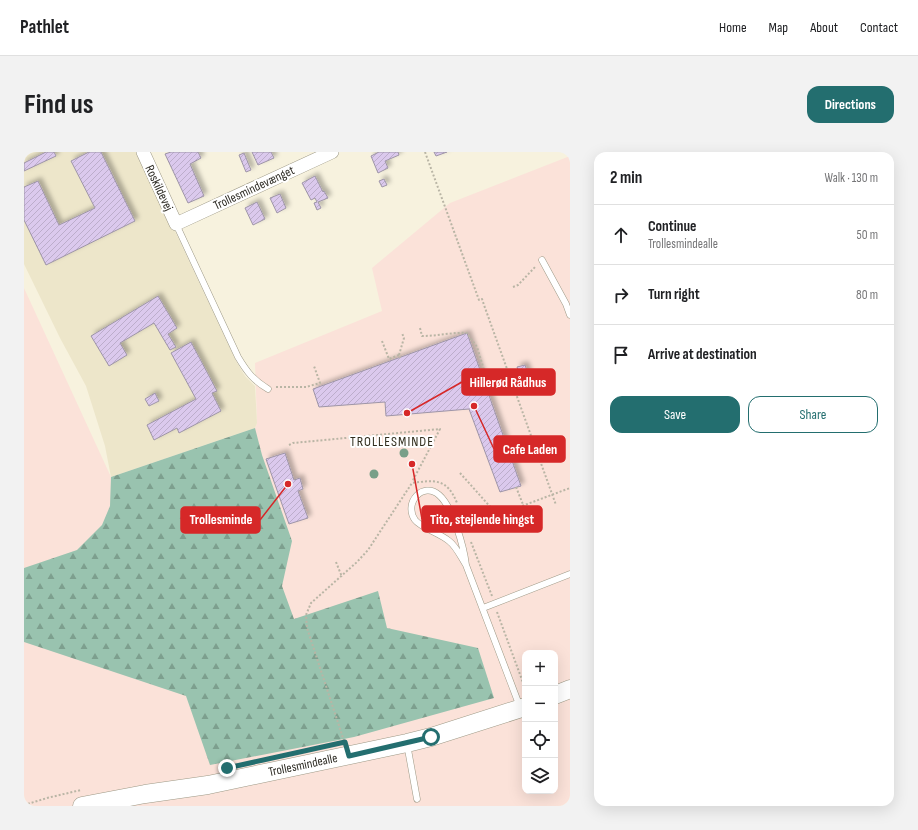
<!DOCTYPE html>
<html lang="en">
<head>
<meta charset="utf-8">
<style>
	:root { --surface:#fff; --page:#f2f2f2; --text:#202124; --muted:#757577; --line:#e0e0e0; --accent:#236e6f }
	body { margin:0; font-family:"Sofia Sans Condensed",sans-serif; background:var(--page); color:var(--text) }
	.controls { position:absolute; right:12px; bottom:12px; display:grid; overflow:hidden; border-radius:8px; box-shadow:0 4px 16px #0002 }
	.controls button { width:36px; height:36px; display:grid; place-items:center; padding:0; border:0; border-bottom:1px solid var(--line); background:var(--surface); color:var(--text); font:20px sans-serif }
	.stop { position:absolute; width:12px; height:12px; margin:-9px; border:3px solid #236e6f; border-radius:50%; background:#fff }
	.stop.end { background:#236e6f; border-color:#fff; box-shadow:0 1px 4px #0008 }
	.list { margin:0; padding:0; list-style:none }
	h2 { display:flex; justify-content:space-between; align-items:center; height:52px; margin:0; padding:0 16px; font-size:17px }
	h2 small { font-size:13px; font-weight:400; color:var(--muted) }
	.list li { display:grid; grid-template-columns:26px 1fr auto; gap:12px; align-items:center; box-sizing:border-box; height:60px; padding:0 16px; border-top:1px solid var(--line) }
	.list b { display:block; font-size:15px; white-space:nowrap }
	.list p { margin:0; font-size:13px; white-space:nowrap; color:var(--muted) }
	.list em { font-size:13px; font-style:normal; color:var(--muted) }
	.actions { display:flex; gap:8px; padding:12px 16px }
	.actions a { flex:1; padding:9px 0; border:1px solid var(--accent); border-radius:12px; text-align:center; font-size:14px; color:var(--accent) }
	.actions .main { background:var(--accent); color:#fff }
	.icon { flex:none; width:22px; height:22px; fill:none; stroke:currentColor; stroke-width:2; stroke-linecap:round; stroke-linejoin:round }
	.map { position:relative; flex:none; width:546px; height:654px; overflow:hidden; border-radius:12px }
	header { display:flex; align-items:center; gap:24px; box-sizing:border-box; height:56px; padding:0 20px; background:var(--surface); border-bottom:1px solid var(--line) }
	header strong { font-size:19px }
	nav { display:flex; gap:22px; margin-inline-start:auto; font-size:14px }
	.intro { display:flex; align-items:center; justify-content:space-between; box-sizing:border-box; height:96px; padding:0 24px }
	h1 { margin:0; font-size:28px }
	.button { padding:10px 18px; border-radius:12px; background:var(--accent); color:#fff; font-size:14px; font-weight:700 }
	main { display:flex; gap:24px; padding:0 24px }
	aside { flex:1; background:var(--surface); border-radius:12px; box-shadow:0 4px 16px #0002 }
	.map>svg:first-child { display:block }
	.commercial { fill:#fbe2d9; fill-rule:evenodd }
	.built { fill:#ede6ca }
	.forest { fill:url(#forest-firs) }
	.building { fill:url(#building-hatch); stroke:#9e95a7; filter:url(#shadow) }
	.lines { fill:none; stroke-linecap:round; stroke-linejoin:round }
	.lane-casing { stroke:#9d9986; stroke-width:7 }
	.street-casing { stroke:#9d9986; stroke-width:14 }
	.secondary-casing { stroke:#9d9986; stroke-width:19 }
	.path { stroke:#b9b5a5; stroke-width:2; stroke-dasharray:2 2; stroke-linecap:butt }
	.lane { stroke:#fff; stroke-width:6 }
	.street { stroke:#fff; stroke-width:13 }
	.secondary { stroke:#fff; stroke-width:18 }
	.tree { fill:#789f88 }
	.route { stroke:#236e6f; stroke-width:5 }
	.labels { text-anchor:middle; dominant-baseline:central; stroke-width:4; stroke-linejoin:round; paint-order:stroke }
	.street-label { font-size:13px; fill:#2e2c25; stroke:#fff }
	.neighbourhood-label { font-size:14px; letter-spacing:1px; fill:#302c1c; stroke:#fff }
	.leader { fill:none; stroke:#d62828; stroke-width:1.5 }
	.callout-dot { fill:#d62828; stroke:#fff; stroke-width:1.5 }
	.callout { fill:#d62828; stroke:#d62828; stroke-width:1.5 }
	.callout-label { font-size:14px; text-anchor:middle; font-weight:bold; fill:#fff }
</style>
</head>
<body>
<header>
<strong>Pathlet</strong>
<nav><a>Home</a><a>Map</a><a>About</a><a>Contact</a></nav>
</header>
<div class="intro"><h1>Find us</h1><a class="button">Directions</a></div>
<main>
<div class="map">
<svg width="546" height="654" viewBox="0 0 546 654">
	<defs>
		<pattern id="forest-firs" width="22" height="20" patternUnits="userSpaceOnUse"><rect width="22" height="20" fill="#99c3af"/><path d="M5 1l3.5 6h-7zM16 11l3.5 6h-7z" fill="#7d9f8e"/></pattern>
		<pattern id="building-hatch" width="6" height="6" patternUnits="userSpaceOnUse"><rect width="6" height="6" fill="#dbc9ed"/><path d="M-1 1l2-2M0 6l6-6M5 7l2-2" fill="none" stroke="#bcadcb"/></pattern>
		<filter id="shadow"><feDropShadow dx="3.5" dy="-3.5" stdDeviation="2" flood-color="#0004"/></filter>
	</defs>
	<rect width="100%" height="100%" fill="#f7f2de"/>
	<path class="commercial" d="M 546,4 L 546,654 L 0,654 L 0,136 L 87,325 L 231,276 L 233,271 L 231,211 L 358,159 L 348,116 L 426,51 ZM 501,501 L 531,501 L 531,639 L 501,639 Z"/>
	<path class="built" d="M 0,0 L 114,0 L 212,209 L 221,224 L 231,234 L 233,271 L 231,276 L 87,325 L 81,294 L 62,234 L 36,186 L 0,112 Z"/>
	<path class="forest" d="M 231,276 L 238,303 L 268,389 L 258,434 L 270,467 L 354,439 L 363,476 L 454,496 L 470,546 L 330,585 L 186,613 L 162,544 L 0,490 L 0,416 L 53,398 L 78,373 L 86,354 L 87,325 Z"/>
	<path class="building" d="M 22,0 L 30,0 L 32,4 L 0,19 L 0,11 Z
		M 65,0 L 77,0 L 111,69 L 22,113 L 0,68 L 0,35 L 14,29 L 35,73 L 71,56 L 47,9 Z
		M 147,0 L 174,0 L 177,6 L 166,12 L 180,44 L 164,51 L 141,2 Z
		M 228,0 L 247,0 L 250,6 L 234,13 Z
		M 355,0 L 374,0 L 375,3 L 361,9 L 364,16 L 354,21 L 347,4 Z
		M 410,0 L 423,0 L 412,4 Z
		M 220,1 L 227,18 L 222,20 L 215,3 Z
		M 291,24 L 299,40 L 300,39 L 304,46 L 294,50 L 297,56 L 293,58 L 290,51 L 293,50 L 291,46 L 287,48 L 278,31 Z
		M 360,27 L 363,33 L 358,35 L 355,29 Z
		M 256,42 L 262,56 L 253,61 L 246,46 Z
		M 233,50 L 241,67 L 229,73 L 221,56 Z
		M 134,144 L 153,176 L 144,182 L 152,195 L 146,198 L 130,171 L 96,191 L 103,203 L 85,214 L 67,184 Z
		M 443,181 L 497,334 L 476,340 L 445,257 L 362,264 L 361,250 L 295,255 L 289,237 Z
		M 167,190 L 193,239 L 188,241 L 197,259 L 155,281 L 153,276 L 130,288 L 123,273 L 172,247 L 147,201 Z
		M 501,213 L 507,230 L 499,233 L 493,215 Z
		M 131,241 L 135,249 L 125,254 L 121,247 Z
		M 261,301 L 270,328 L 276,326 L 279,337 L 274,339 L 284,366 L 265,372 L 242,307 Z"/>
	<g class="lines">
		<g class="lane-casing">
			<path id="lane" d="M 152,72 L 214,205 C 223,220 229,228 244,237
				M 518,108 L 542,152 L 546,163
				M 442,413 C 437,405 432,394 425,389 C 416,381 397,376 391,368 C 379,351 399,329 415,343 C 429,355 440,396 442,413 L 496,555
				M 459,456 L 546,422
				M 383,592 L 393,647"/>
		</g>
		<g class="street-casing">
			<path id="street" d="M 119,0 L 152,72 L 308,0"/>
		</g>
		<g class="secondary-casing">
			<path id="secondary" d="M 531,543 L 546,537
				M 58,654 L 121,642 L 184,633 L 383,591 L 407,585 L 501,555"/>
		</g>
		<path class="path" d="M 401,0 L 455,148 L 458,147 L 460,153 L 532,353
			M 489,135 L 494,133 L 512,114
			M 396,176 L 398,184 C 414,184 429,180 443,181 L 453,195 L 460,218
			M 358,189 L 365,207 L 375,203 L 376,206
			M 375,203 L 380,186 L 378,181
			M 488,233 L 496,229
			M 252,235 L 282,235 L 296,231 L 290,214
			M 265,293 L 269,291 L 416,277 L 388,330
			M 486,303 L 535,296 L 540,294
			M 436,321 L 470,359 L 476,374
			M 492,335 L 502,360
			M 442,375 L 546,336
			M 447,390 L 468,444
			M 312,410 L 318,425
			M 473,460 L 501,536
			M 320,589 L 283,476 L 282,463 L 287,451 L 333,410 L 344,398 L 388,331 C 411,328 423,326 433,351
			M 0,653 L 23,646 L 57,638"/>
		<use href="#lane" class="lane"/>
		<use href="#street" class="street"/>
		<use href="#secondary" class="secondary"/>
	</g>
	<g class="tree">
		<circle cx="380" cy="301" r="4.5"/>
		<circle cx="350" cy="322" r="4.5"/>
	</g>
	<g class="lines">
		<path class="route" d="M 203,616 L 321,590 L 325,604 L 407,585"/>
	</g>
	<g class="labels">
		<g class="street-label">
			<text transform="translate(135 36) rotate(65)">Roskildevej</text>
			<text transform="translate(230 36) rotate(-25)">Trollesmindevænget</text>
			<text transform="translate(279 613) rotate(-12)">Trollesmindealle</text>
		</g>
		<g class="neighbourhood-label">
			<text x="368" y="289">TROLLESMINDE</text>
		</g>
	</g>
	<path class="leader" d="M383 261L438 230M450 254L470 297M388 312L398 367M264 332L236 368"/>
	<g class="callout-dot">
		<circle cx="383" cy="261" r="4"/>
		<circle cx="450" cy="254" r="4"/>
		<circle cx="388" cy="312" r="4"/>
		<circle cx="264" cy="332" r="4"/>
	</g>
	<g class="callout">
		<rect x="438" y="217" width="93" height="26" rx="4"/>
		<rect x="470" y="284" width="71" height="26" rx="4"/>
		<rect x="398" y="354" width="120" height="26" rx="4"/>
		<rect x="157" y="355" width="79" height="26" rx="4"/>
	</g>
	<g class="callout-label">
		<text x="484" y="235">Hillerød Rådhus</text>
		<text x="506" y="302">Cafe Laden</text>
		<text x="458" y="372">Tito, stejlende hingst</text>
		<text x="197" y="372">Trollesminde</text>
	</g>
</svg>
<div class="controls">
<button>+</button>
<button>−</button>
<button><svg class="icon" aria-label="locate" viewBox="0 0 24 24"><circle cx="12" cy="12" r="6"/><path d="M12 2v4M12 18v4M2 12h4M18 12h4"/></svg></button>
<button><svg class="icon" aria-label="layers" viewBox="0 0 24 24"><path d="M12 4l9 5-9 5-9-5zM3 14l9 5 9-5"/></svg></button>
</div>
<div class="stop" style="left:407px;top:585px"></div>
<div class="stop end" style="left:203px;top:616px"></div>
</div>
<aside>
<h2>2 min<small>Walk · 130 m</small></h2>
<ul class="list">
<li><svg class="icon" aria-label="ahead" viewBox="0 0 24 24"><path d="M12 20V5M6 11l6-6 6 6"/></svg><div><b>Continue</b><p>Trollesmindealle</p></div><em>50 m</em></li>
<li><svg class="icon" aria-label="right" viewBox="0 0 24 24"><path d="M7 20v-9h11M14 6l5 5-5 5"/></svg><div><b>Turn right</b></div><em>80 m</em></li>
<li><svg class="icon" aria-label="arrive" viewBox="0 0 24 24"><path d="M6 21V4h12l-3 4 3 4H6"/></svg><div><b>Arrive at destination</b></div></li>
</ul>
<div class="actions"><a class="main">Save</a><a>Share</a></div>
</aside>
</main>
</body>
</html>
